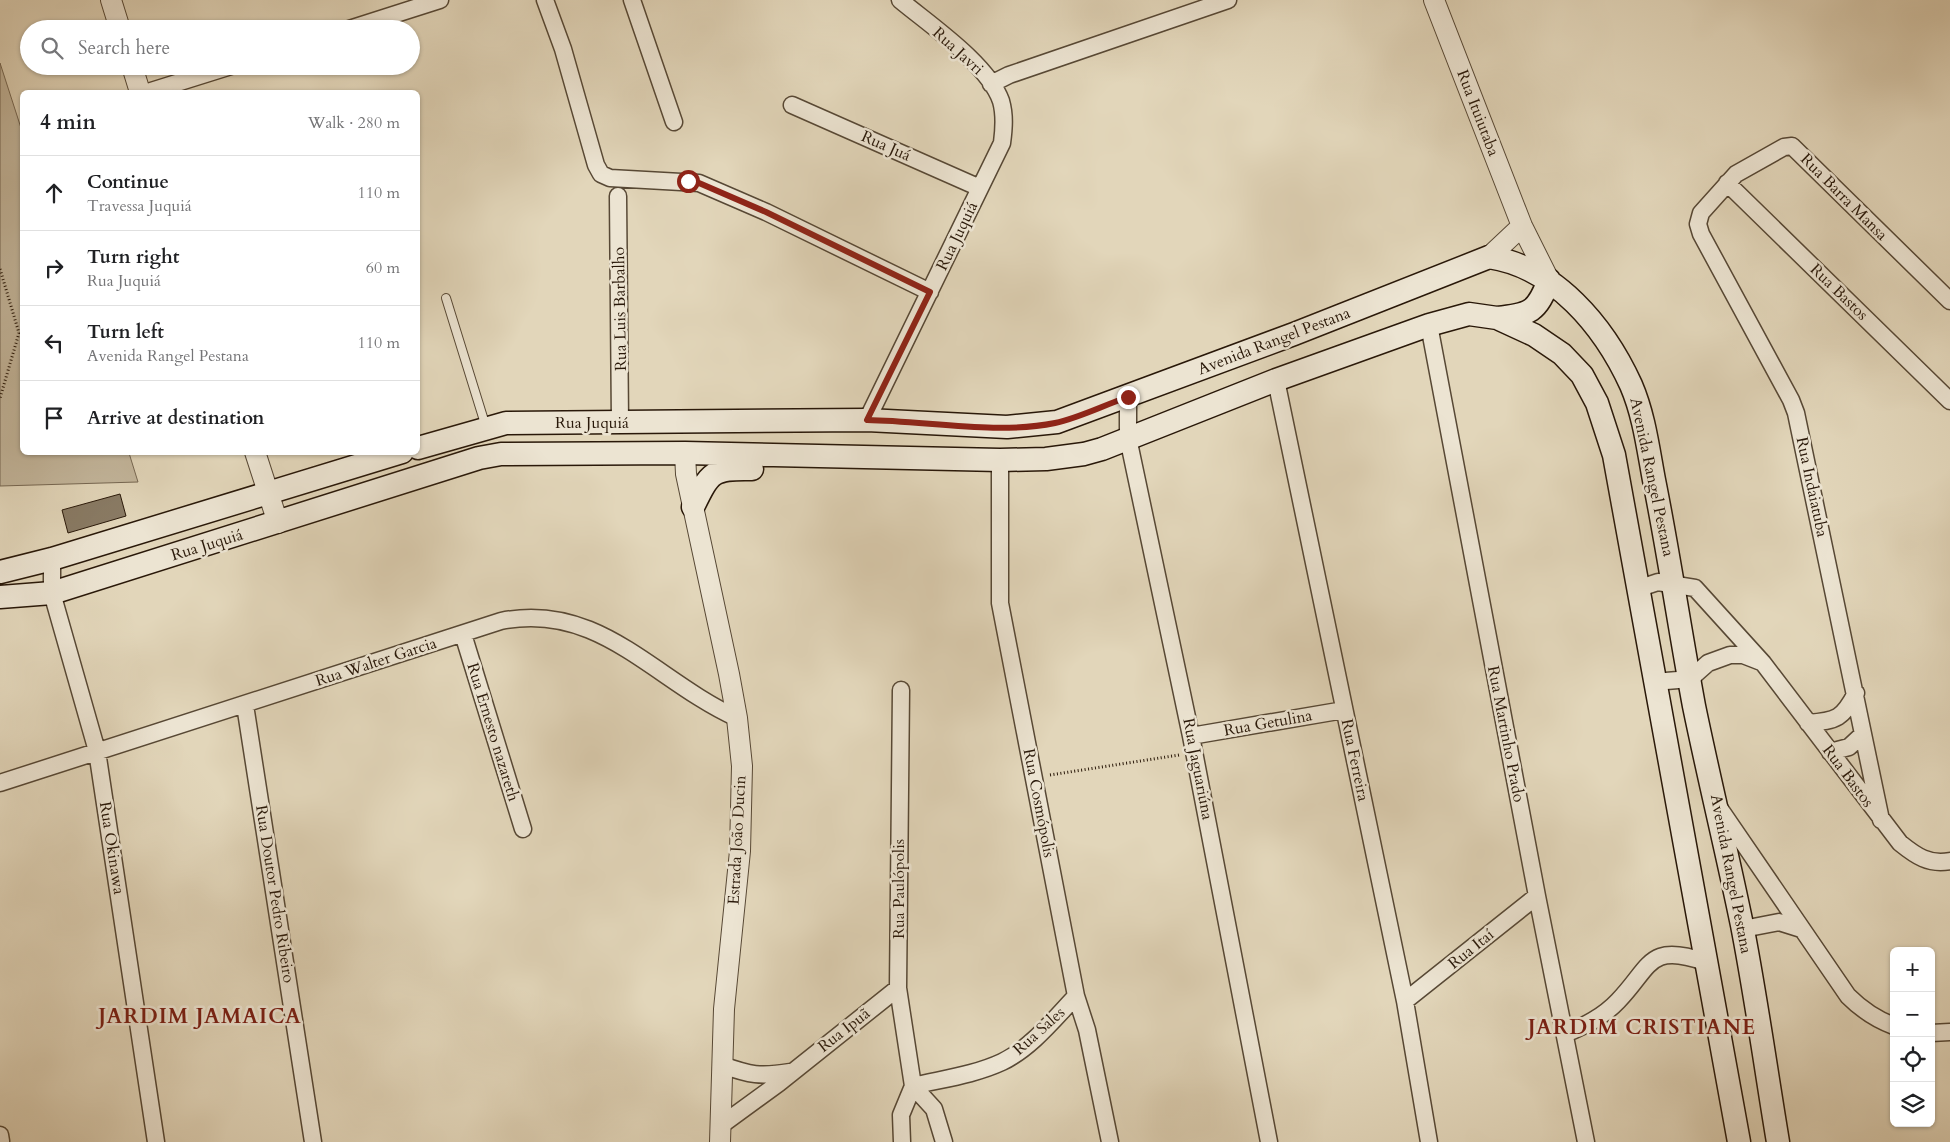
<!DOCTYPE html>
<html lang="en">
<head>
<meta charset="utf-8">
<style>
	:root { --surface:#fff; --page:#f2f2f2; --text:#202124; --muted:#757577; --line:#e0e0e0 }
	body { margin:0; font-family:Cardo,serif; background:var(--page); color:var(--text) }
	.controls { position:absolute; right:15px; bottom:15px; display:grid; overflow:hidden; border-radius:8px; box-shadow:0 1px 4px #0004 }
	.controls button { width:45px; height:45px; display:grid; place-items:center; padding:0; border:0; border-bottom:1px solid var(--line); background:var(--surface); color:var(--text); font:25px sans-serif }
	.stop { position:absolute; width:15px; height:15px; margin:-11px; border:4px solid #8f2418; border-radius:50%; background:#fff }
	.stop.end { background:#8f2418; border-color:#fff; box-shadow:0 1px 5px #0008 }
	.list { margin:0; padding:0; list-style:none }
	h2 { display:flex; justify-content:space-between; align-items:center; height:65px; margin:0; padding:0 20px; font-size:21px }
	h2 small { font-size:16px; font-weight:400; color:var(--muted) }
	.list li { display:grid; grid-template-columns:32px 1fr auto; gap:15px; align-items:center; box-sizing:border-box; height:75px; padding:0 20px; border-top:1px solid var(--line) }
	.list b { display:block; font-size:19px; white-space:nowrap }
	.list p { margin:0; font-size:16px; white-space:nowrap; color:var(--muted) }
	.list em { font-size:16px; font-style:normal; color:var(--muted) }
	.icon { flex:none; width:28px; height:28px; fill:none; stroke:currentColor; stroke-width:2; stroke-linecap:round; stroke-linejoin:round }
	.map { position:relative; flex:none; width:1950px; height:1142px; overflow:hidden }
	.search { position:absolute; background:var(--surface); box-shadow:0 1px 4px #0004; left:20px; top:20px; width:400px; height:55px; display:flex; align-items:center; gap:12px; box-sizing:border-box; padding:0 18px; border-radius:28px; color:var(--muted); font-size:19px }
	.panel { position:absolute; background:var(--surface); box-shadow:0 1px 4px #0004; left:20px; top:90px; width:400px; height:365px; border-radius:8px }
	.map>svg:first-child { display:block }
	.green { fill:#c3b69c; stroke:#766752 }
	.building { fill:#897b65; stroke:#291809 }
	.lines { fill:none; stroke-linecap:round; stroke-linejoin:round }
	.service-casing { stroke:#574835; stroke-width:10 }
	.minor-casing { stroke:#574835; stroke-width:19 }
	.tertiary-casing { stroke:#574835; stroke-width:22 }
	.secondary-casing { stroke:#291809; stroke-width:25 }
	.path { stroke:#291809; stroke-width:3; stroke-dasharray:1 2.5; stroke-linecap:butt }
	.service { stroke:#ece4d2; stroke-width:8 }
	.minor { stroke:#ece4d2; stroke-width:16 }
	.tertiary { stroke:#ece4d2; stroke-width:20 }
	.secondary { stroke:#ece4d2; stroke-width:22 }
	.route { stroke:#8f2418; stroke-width:6 }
	.labels { text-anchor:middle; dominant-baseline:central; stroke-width:5; stroke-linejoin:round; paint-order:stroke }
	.street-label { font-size:16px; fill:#291809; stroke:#ece4d2 }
	.district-label { font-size:21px; font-weight:bold; letter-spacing:1px; fill:#7a1f14; stroke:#ece4d2 }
</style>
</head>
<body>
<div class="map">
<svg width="1950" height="1142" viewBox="0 0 1950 1142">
	<rect width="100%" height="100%" fill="#e2d6ba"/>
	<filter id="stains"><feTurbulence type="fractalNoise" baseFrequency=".004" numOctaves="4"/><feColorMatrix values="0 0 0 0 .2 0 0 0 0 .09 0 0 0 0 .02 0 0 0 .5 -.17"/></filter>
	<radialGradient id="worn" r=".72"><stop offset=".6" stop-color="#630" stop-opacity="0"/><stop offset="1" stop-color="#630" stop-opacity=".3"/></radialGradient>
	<path class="green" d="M 0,63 L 22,131 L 22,452 L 129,453 L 138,482 L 0,486 Z"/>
	<path class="building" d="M 120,494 L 126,516 L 68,533 L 62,510 Z"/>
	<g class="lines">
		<g class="service-casing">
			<path id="service" d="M 446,298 L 486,427"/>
		</g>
		<g class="minor-casing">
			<path id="minor" d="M 545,0 L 563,49 L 596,165 L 601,174 L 610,178 L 699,183 L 766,212 L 930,292
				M 632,0 L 674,122
				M 349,29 L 440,0
				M 991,84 L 1009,75 L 1228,0
				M 148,92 L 231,66
				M 792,105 L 980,188
				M 1727,183 L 1950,401
				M 618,196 L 620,423
				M 1429,325 L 1537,896 L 1586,1142
				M 1276,380 L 1405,1001 L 1429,1142
				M 1128,397 L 1128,438 L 1191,736 L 1269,1142
				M 867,420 L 1002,143 C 1004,128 1005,115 1001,101 C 988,64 930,25 900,0
				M 1000,460 L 1000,603 L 1076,996 L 1087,1030 L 1110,1142
				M 52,559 L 52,593 L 97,751 L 156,1142
				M 1637,589 L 1658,582 L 1695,588 L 1763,663 L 1900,843 C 1916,856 1929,865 1950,861
				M 463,634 L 523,829
				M 1654,682 L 1690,679 L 1708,663 L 1730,655 L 1743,655 L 1761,662
				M 901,690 L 898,988 L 913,1086
				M 245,705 L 313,1142
				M 1808,723 C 1837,721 1843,718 1856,693
				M 1191,736 L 1344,710
				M 1830,752 L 1849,747 L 1863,734
				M 0,783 L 501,621 C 599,601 655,681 737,718
				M 1720,809 L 1848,996 C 1862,1010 1875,1019 1894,1026
				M 1881,820 L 1796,413 L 1791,400 L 1701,234 L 1698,224 L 1701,213 L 1736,174 L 1784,147 L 1792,146 L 1950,301
				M 1743,929 L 1779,922 L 1801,929
				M 1405,1001 L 1537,896
				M 1931,1033 L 1950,1032
				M 1565,1034 C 1584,1026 1603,1017 1618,1001 C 1651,967 1648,942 1705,962
				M 722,1065 C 750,1075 760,1077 790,1072
				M 913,1086 C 942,1079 974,1075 1002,1062 C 1031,1048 1054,1019 1076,996
				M 913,1086 L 934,1109 L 944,1142
				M 720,1126 L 779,1083 L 898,988
				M 0,1135 L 1,1141
				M 902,1142 L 901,1115 L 913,1086"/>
		</g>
		<g class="tertiary-casing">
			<path id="tertiary" d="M 111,0 L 120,29
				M 1434,0 L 1522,226 L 1549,280
				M 132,66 L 140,92
				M 1489,257 L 1522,226
				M 255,452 L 278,523
				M 685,453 L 686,474 L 729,674 L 737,718 L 742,766 L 740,851 L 724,1009 L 720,1142"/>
		</g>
		<g class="secondary-casing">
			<path id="secondary" d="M 1497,318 C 1530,315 1537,312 1549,280
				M 418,448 L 506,423 L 867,420 L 1007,427 L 1057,422 L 1294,334 L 1489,257 C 1555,267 1604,326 1631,385 C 1644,415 1648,448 1654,480 C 1669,555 1680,631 1694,706 C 1709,779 1727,852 1742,925 C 1756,997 1766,1070 1778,1142
				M 693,507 C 710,472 712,468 752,469
				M 0,572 L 52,559 L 402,452
				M 0,597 L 52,593 L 479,458 L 501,454 L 685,453 L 1000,460 L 1046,459 L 1084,454 L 1102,449 L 1276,380 L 1429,325 L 1469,314 L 1497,318 L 1534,335 L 1562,354 L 1582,375 L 1597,403 L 1614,455 L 1739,1142"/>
		</g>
		<path class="path" d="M 0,269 L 19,333 L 0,398
			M 1050,775 L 1179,755"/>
		<use href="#service" class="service"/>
		<use href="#minor" class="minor"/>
		<use href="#tertiary" class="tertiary"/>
		<use href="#secondary" class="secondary"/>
	</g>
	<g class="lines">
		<path class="route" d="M 688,181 L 699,183 L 766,212 L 930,292 L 867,420 C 928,421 996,435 1055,423 C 1079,418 1104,405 1128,397"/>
	</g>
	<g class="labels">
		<g class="street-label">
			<text transform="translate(958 51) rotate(42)">Rua Javri</text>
			<text transform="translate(1478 113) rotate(69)">Rua Ituiutaba</text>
			<text transform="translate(886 146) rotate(24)">Rua Juá</text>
			<text transform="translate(1844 197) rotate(45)">Rua Barra Mansa</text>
			<text transform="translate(957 236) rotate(-64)">Rua Juquiá</text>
			<text transform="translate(1839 292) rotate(44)">Rua Bastos</text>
			<text transform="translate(620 309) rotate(-91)">Rua Luis Barbalho</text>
			<text transform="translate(1274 341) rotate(-21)">Avenida Rangel Pestana</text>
			<text x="592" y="423">Rua Juquiá</text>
			<text transform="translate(1652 477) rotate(78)">Avenida Rangel Pestana</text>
			<text transform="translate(1812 487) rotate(78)">Rua Indaiatuba</text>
			<text transform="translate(207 545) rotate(-17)">Rua Juquiá</text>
			<text transform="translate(376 662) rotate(-18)">Rua Walter Garcia</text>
			<text transform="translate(1268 723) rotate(-10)">Rua Getulina</text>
			<text transform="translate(493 732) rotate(73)">Rua Ernesto nazareth</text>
			<text transform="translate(1506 734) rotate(79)">Rua Martinho Prado</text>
			<text transform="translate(1355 760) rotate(78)">Rua Ferreira</text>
			<text transform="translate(1198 769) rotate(79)">Rua Jaguariúna</text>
			<text transform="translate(1848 776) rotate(53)">Rua Bastos</text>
			<text transform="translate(1039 803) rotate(79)">Rua Cosmópolis</text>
			<text transform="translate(737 840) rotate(-87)">Estrada João Ducin</text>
			<text transform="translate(112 848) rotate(81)">Rua Okinawa</text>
			<text transform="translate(1731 874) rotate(79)">Avenida Rangel Pestana</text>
			<text transform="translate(899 889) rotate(-90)">Rua Paulópolis</text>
			<text transform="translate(275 894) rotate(81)">Rua Doutor Pedro Ribeiro</text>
			<text transform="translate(1471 949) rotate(-39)">Rua Itaí</text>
			<text transform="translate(844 1030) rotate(-38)">Rua Ipuã</text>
			<text transform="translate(1039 1031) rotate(-42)">Rua Sales</text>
		</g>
		<g class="district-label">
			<text x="200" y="1016">JARDIM JAMAICA</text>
			<text x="1642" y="1027">JARDIM CRISTIANE</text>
		</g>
	</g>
	<rect width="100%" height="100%" filter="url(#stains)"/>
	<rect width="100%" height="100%" fill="url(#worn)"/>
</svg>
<div class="controls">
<button>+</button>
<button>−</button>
<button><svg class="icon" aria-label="locate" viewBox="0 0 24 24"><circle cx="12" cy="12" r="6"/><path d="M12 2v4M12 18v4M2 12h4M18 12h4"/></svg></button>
<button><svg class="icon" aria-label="layers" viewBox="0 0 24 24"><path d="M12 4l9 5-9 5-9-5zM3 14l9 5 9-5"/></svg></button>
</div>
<div class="stop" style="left:688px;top:181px"></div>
<div class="stop end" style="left:1128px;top:397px"></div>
<div class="search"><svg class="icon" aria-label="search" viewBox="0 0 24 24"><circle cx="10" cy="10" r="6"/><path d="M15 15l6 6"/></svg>Search here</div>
<section class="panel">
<h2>4 min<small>Walk · 280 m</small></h2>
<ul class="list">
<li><svg class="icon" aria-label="ahead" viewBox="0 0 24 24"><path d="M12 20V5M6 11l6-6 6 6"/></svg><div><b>Continue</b><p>Travessa Juquiá</p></div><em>110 m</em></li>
<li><svg class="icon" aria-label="right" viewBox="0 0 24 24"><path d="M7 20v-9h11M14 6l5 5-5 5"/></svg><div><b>Turn right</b><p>Rua Juquiá</p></div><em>60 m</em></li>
<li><svg class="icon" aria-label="left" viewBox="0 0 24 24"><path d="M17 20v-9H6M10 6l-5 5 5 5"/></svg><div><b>Turn left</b><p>Avenida Rangel Pestana</p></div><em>110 m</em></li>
<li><svg class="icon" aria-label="arrive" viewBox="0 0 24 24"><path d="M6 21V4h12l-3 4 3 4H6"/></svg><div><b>Arrive at destination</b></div></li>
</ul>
</section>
</div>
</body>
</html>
